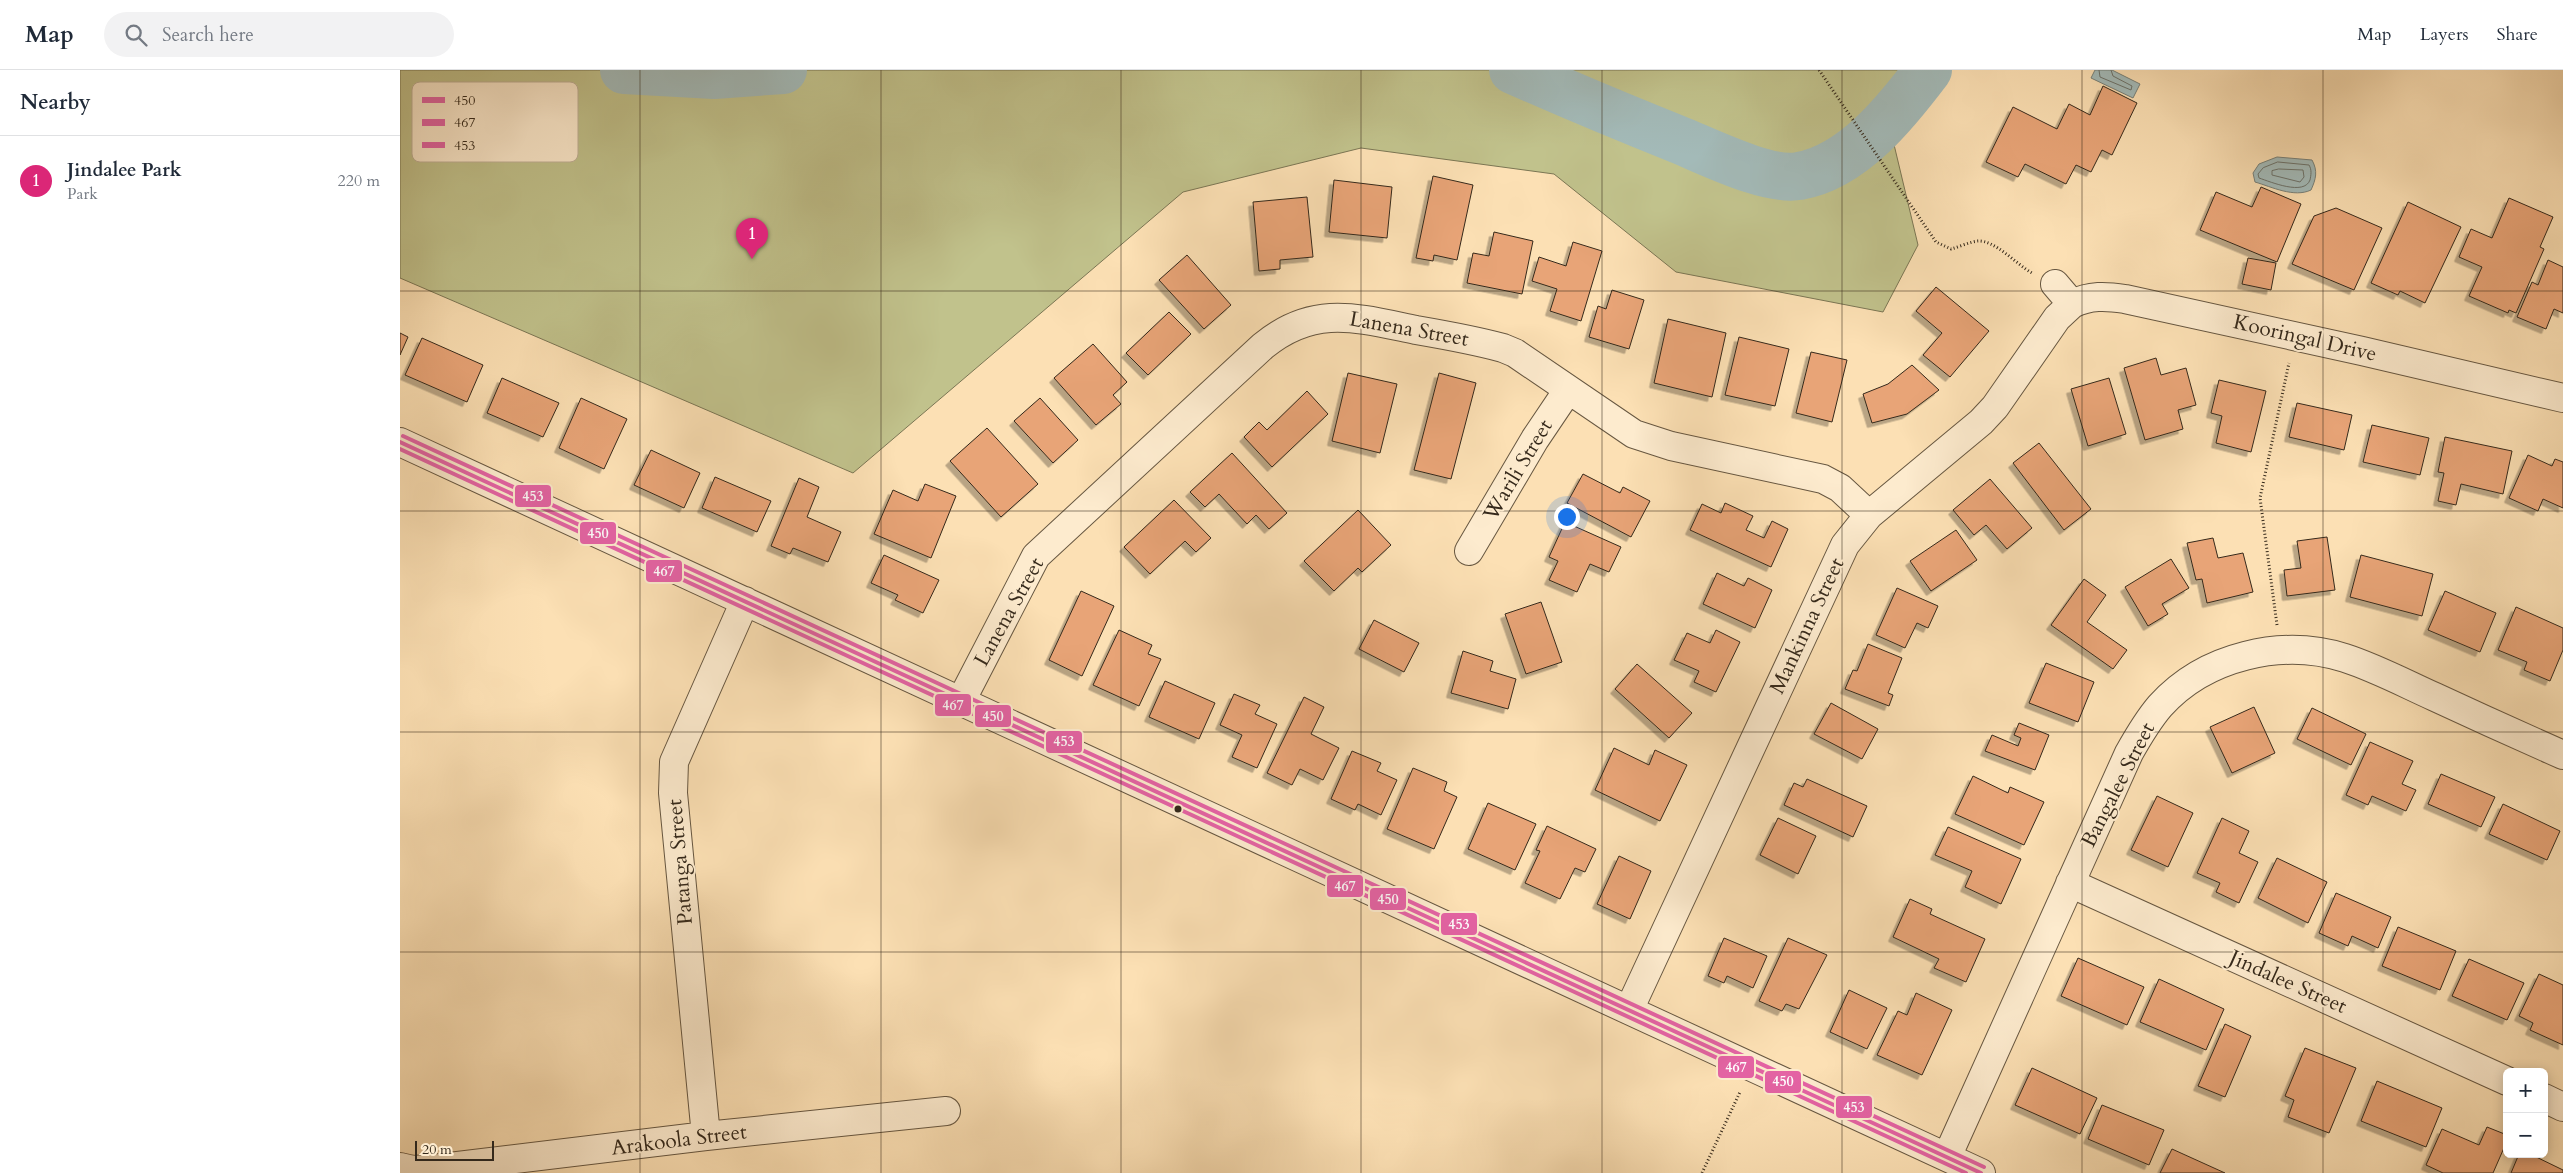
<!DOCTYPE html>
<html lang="en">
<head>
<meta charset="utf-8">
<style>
	:root { --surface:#fff; --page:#f2f2f3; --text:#1f2937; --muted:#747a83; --line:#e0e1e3; --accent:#db2777 }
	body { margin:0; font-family:Cardo,serif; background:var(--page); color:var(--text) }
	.controls { position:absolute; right:15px; bottom:15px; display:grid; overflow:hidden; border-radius:8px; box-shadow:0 2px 12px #0003 }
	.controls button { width:45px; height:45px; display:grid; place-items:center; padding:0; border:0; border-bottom:1px solid var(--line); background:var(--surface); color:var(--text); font:25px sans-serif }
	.scale { position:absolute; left:15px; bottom:12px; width:79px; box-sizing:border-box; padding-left:5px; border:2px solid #35291b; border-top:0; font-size:14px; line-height:18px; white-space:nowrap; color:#35291b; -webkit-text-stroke:4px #fdebce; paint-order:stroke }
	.you { position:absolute; left:1166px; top:446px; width:18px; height:18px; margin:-12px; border:4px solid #fff; border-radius:50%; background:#1a73e8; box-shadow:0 0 0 8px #1a73e833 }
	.badge { display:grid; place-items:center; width:32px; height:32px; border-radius:50%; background:var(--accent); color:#fff; font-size:16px; font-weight:700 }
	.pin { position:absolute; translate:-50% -41px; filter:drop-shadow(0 1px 2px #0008) }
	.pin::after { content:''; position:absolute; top:26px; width:18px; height:15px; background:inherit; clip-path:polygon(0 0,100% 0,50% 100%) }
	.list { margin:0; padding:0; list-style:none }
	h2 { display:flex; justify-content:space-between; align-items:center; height:65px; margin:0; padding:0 20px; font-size:21px }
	h2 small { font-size:16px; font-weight:400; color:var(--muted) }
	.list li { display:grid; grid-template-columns:32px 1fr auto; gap:15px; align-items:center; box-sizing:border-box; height:90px; padding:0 20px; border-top:1px solid var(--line) }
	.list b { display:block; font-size:19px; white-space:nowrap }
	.list p { margin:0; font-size:16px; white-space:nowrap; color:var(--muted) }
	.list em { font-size:16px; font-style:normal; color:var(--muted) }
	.icon { flex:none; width:28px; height:28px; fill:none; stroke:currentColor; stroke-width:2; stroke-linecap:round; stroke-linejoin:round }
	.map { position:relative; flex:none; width:2163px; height:1103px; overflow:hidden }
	header { display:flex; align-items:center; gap:30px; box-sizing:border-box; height:70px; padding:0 25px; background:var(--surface); border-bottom:1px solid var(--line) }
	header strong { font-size:24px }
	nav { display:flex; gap:28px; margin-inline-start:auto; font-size:18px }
	.search { width:350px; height:45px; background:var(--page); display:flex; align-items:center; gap:12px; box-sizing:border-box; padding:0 18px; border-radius:28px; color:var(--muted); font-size:19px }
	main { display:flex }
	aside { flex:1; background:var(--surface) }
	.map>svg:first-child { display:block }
	.green { fill:#c1c28c; stroke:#7b7654 }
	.water { fill:#a3bab8; stroke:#778079 }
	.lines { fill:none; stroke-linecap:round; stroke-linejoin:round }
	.shore { stroke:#6c726a; stroke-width:1 }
	.river { stroke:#a3bab8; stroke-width:48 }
	.building { fill:#e8a477; stroke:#35291b; filter:url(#shadow) }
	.minor-casing { stroke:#675741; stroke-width:30 }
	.path { stroke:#35291b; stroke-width:3; stroke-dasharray:1 2.5; stroke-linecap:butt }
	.minor { stroke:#fdebce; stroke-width:28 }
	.bus-1-casing { stroke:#fdebce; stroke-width:8 }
	.bus-2-casing { stroke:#fdebce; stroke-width:8 }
	.bus-3-casing { stroke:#fdebce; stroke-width:8 }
	.bus-1 { stroke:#e463a4; stroke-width:4 }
	.bus-2 { stroke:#e463a4; stroke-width:4 }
	.bus-3 { stroke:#e463a4; stroke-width:4 }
	.grid { fill:none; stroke:#35291b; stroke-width:1; stroke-opacity:0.55 }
	.bus-dot { fill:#35291b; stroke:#fdebce; stroke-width:2 }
	.labels { text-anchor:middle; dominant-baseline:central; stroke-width:4; stroke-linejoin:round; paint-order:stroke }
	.street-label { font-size:21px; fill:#35291b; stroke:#fdebce }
	.key { fill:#fdebce; stroke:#c1b198; stroke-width:1 }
	.key-label { font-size:14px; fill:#35291b }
	.line-badge { stroke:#fdebce; stroke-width:2 }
	.badge-label { font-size:14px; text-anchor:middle; font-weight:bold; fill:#fff }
</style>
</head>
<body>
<header>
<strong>Map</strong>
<div class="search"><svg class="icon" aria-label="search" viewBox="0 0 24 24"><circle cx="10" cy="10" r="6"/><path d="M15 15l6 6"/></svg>Search here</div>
<nav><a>Map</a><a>Layers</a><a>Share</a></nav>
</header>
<main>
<aside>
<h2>Nearby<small></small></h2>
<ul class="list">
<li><span class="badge">1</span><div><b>Jindalee Park</b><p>Park</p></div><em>220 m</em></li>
</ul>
</aside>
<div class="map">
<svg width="2163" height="1103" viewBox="0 0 2163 1103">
	<defs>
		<filter id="shadow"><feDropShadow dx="-4.5" dy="4.5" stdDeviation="0" flood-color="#0004"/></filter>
	</defs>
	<rect width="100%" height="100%" fill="#fce0b4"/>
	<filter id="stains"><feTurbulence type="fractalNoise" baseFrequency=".004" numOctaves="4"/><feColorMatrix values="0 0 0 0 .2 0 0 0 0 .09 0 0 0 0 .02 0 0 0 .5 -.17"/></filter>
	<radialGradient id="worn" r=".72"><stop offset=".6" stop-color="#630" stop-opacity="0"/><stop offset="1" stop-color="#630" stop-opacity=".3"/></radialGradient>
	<path class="green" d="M 0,0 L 1545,0 L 1491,62 L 1518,175 L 1483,242 L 1276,202 L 1154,104 L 961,78 L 783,122 L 453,403 L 0,208 Z"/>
	<path class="water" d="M 1517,0 L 1539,0 L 1491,62 L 1461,84 L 1421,100 L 1455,73 Z
		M 1695,0 L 1712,0 L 1740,14 L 1733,28 L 1691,8 Z
		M 1877,87 L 1912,90 C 1918,101 1916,109 1911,120 C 1894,128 1872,117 1855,112 L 1853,103 L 1859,94 Z"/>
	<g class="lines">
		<path class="shore" d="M 1521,0 L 1520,5 L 1464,70 L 1465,73 L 1487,58 L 1533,0
			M 1699,0 L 1700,7 L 1731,20 L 1732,16 L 1713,6 L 1711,0
			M 1878,92 L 1909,95 C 1912,100 1911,105 1910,110 C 1904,126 1871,112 1859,108 L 1858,104 L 1863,98 Z
			M 1879,99 L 1903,100 L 1904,107 L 1900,112 L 1872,105 L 1872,101 Z"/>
		<path class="river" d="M 224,0 L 314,5 L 383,0
			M 1113,0 C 1167,24 1222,47 1277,69 C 1307,81 1368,112 1399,106 C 1453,97 1497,41 1528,0"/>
	</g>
	<path class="building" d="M 1703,16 L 1737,33 L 1712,85 L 1702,80 L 1691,102 L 1676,95 L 1666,114 L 1625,94 L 1618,107 L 1586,92 L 1613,37 L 1657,59 L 1669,34 L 1690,45 Z
		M 1033,106 L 1073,115 L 1057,190 L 1034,185 L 1033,191 L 1016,188 Z
		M 934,110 L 992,117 L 987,168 L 929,162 Z
		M 1861,117 L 1901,134 L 1877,192 L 1800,160 L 1816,122 L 1852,137 Z
		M 907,127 L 913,187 L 880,190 L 880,199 L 859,201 L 853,132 Z
		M 2109,128 L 2153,147 L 2140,177 L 2144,179 L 2116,243 L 2109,240 L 2108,243 L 2069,226 L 2082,197 L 2059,187 L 2071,159 L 2092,168 Z
		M 2008,132 L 2061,157 L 2025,233 L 2000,221 L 1998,225 L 1971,213 Z
		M 1936,138 L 1982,158 L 1954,220 L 1892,194 L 1914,146 Z
		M 1094,162 L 1133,171 L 1122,224 L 1067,213 L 1073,183 L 1089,186 Z
		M 1173,172 L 1202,181 L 1181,251 L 1150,241 L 1157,219 L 1132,211 L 1139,187 L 1166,196 Z
		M 787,185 L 831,235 L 804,259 L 759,210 Z
		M 1848,188 L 1876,193 L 1871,220 L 1842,214 Z
		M 2148,190 L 2163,197 L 2163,243 L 2154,239 L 2146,259 L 2117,247 L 2132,212 L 2138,215 Z
		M 1536,217 L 1589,261 L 1550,307 L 1523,285 L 1542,263 L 1516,241 Z
		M 1212,220 L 1244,230 L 1229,279 L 1189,267 L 1198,236 L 1206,239 Z
		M 769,242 L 791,264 L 748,305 L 726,283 Z
		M 1268,249 L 1326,263 L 1312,327 L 1254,313 Z
		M 0,263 L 8,267 L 0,285 Z
		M 1339,267 L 1389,279 L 1375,336 L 1325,325 Z
		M 22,268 L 83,295 L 67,332 L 5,305 Z
		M 693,274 L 727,312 L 713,325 L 721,334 L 696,355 L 654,308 Z
		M 1411,282 L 1447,290 L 1432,352 L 1396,343 Z
		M 1756,288 L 1761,305 L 1786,298 L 1796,335 L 1778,340 L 1783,359 L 1745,370 L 1724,298 Z
		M 1512,295 L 1539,320 L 1507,344 L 1472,353 L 1463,324 L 1488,314 Z
		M 948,303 L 997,314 L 980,383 L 932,371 Z
		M 1039,303 L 1076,313 L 1051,409 L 1014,400 Z
		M 102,308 L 159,333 L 143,367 L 87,343 Z
		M 1709,308 L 1726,364 L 1688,376 L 1671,319 Z
		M 1819,310 L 1866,321 L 1851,382 L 1816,373 L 1822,346 L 1811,343 Z
		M 907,321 L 928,344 L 872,397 L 844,367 L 859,352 L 867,360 Z
		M 181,328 L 227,349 L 204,399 L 159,378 Z
		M 640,328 L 678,370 L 653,393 L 614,351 Z
		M 1897,333 L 1952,345 L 1944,380 L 1889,367 Z
		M 1972,355 L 2029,368 L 2020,405 L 1963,392 Z
		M 587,358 L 638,414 L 601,447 L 550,391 Z
		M 2045,367 L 2112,381 L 2103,424 L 2061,414 L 2056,435 L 2038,431 L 2044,403 L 2038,402 Z
		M 1639,373 L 1691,439 L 1664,460 L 1613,393 Z
		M 251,380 L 300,403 L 284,438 L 234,415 Z
		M 832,383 L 887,443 L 869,459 L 856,445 L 847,454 L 819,424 L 805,437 L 790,422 Z
		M 2128,385 L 2152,396 L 2155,389 L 2163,392 L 2163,438 L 2143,429 L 2138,441 L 2109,428 Z
		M 1183,404 L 1220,423 L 1223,417 L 1250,431 L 1231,467 L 1167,433 Z
		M 315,407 L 371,431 L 357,462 L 302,438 Z
		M 399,408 L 419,417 L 407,447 L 441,462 L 428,492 L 393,478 L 390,484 L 371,476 Z
		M 1590,409 L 1632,458 L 1607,479 L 1586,455 L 1574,465 L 1553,440 Z
		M 525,414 L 556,426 L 531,488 L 474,464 L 493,420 L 518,431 Z
		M 774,430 L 811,468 L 796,482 L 785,471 L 750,504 L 724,477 Z
		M 1325,433 L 1353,446 L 1346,460 L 1364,468 L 1372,451 L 1388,459 L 1371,497 L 1290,460 L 1302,434 L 1321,443 Z
		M 958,440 L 991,475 L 962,502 L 958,498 L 934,521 L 904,491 Z
		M 1165,452 L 1221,477 L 1209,502 L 1190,494 L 1177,522 L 1149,510 L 1158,491 L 1149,487 Z
		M 1556,460 L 1577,490 L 1531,521 L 1510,491 Z
		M 1927,467 L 1935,520 L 1887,526 L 1884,500 L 1901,498 L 1897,471 Z
		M 1813,468 L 1818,488 L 1843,483 L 1853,522 L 1807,533 L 1802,509 L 1796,510 L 1787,473 Z
		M 484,485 L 539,510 L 523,543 L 495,530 L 498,525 L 471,513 Z
		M 1961,485 L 2033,504 L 2022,546 L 1950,527 Z
		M 1771,489 L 1789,518 L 1762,534 L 1768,544 L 1748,556 L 1725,517 Z
		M 1317,503 L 1344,516 L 1348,508 L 1372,520 L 1355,558 L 1303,534 Z
		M 1684,509 L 1706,525 L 1687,552 L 1727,580 L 1713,599 L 1651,555 Z
		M 1497,518 L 1538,536 L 1528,558 L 1517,553 L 1505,578 L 1476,565 Z
		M 681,521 L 714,536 L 682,606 L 649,590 Z
		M 2045,521 L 2096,543 L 2080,582 L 2028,560 Z
		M 1141,532 L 1162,592 L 1126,604 L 1105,544 Z
		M 2116,537 L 2163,558 L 2163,580 L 2150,611 L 2124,600 L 2127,592 L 2098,580 Z
		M 974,550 L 1019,573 L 1004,602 L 959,579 Z
		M 719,560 L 752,575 L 748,584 L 761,589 L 739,636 L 693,615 Z
		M 1316,560 L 1340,572 L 1316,622 L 1294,612 L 1299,601 L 1274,590 L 1287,563 L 1310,573 Z
		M 1468,574 L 1502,588 L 1488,623 L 1493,625 L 1489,636 L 1445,619 L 1453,600 L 1457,601 Z
		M 1063,581 L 1093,591 L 1090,601 L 1116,609 L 1108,639 L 1051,623 Z
		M 1646,593 L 1694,612 L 1678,652 L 1629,633 Z
		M 1237,594 L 1292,643 L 1269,668 L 1215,619 Z
		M 765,611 L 815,633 L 799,669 L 749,647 Z
		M 834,624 L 860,635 L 855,644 L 877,654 L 857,698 L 832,687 L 842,665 L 820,655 Z
		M 904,627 L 924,637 L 911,664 L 939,678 L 923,710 L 900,699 L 892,715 L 867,703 Z
		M 1431,633 L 1478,659 L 1462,689 L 1414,664 Z
		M 1854,637 L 1875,683 L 1832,703 L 1810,657 Z
		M 1912,638 L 1966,664 L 1951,695 L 1897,669 Z
		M 1619,653 L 1649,665 L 1635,700 L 1585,681 L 1592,665 L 1618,676 L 1621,668 L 1614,665 Z
		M 1970,672 L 2013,691 L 2002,714 L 2016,720 L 2006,741 L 1972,726 L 1968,735 L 1946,725 Z
		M 1214,678 L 1249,695 L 1255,680 L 1287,695 L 1260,751 L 1195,720 Z
		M 952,681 L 981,693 L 977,701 L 997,710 L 981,745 L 958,734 L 955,740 L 931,729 Z
		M 1013,698 L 1047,712 L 1044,721 L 1057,727 L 1034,779 L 987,759 Z
		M 2041,704 L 2095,727 L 2081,757 L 2028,734 Z
		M 1573,706 L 1608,723 L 1610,717 L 1644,732 L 1624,775 L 1555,744 Z
		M 1407,709 L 1467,736 L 1453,767 L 1384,735 L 1394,713 L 1403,717 Z
		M 1757,726 L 1793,743 L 1768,797 L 1731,780 Z
		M 1088,733 L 1136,754 L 1115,800 L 1068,779 Z
		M 2103,734 L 2160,761 L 2147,790 L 2089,764 Z
		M 1378,748 L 1416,766 L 1398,804 L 1360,785 Z
		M 1822,748 L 1849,761 L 1839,783 L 1858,792 L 1839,833 L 1816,822 L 1820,813 L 1797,803 Z
		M 1147,756 L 1196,779 L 1185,802 L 1175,798 L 1160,829 L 1125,813 L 1140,781 L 1136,780 Z
		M 1548,757 L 1621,789 L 1601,834 L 1565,817 L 1572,801 L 1535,785 Z
		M 1219,786 L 1251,801 L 1230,849 L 1197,834 Z
		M 1877,788 L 1927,812 L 1908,853 L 1858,828 Z
		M 1936,823 L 1991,847 L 1978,878 L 1952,866 L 1948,876 L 1919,863 Z
		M 1510,829 L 1532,839 L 1530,844 L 1585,869 L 1566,912 L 1534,898 L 1539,889 L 1493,867 Z
		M 1998,857 L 2056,881 L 2040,920 L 1982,896 Z
		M 1324,868 L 1367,886 L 1353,918 L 1327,906 L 1324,913 L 1308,906 Z
		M 1388,868 L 1427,885 L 1399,939 L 1386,934 L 1382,941 L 1359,931 Z
		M 1678,888 L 1744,917 L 1727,955 L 1661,926 Z
		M 2069,889 L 2124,913 L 2107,950 L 2052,926 Z
		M 2139,904 L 2163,915 L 2163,975 L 2130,960 L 2133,953 L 2119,946 Z
		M 1759,909 L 1824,939 L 1806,980 L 1740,952 Z
		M 1449,920 L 1487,938 L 1467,979 L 1430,962 Z
		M 1516,923 L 1552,940 L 1522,1005 L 1477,985 L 1498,941 L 1507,945 Z
		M 1825,954 L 1851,966 L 1825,1027 L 1798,1016 Z
		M 1905,978 L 1956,998 L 1929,1063 L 1888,1047 L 1894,1030 L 1885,1026 Z
		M 1632,998 L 1697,1028 L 1680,1064 L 1615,1035 Z
		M 1977,1011 L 2042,1038 L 2026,1077 L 1961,1051 Z
		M 1702,1035 L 1764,1060 L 1749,1095 L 1688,1069 Z
		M 2087,1057 L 2107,1065 L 2107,1071 L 2093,1103 L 2043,1103 L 2026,1095 L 2042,1059 L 2079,1075 Z
		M 1772,1079 L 1825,1103 L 1760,1103 Z
		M 2119,1084 L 2130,1084 L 2163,1100 L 2163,1103 L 2111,1103 Z"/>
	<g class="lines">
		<g class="minor-casing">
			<path id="minor" d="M 1655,214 L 1672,234 C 1690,225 1706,226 1725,229 L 1962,281 L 2163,328
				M 0,372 L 1581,1103
				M 1069,481 L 1135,369 L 1168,320
				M 561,631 L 636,486 L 863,276 C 914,234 957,248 1016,260 C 1045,265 1074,270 1103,278 L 1115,283 L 1234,364 L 1271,376 L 1423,409 L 1440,418 L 1469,445
				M 1670,813 L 2107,1011
				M 1229,940 L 1445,475 L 1469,445 L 1581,352 L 1595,337 L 1657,248 L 1672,234
				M 2144,1028 L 2163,1037
				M 306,1066 L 273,723 L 274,692 L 345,531
				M 1547,1087 L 1729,683 C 1738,667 1748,650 1760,636 C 1805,586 1882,568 1945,588 C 1976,598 2006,614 2035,627 C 2078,647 2120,666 2163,685
				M 0,1097 L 13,1100 L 41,1098 L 306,1066 L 546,1041"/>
		</g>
		<path class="path" d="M 1419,0 L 1536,172 L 1551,179 C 1559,177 1569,172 1578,171 C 1595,170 1616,194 1632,203
			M 1877,555 L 1860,428 L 1889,293
			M 1302,1103 L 1340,1022"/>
		<use href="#minor" class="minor"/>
		<g class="bus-1-casing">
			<path id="bus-1" d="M 0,372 L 1581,1103"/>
		</g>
		<g class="bus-2-casing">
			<path id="bus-2" d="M 0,379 L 1566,1103"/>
		</g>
		<g class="bus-3-casing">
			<path id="bus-3" d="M 3,366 L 1584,1097"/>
		</g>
		<use href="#bus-1" class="bus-1"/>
		<use href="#bus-2" class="bus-2"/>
		<use href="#bus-3" class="bus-3"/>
	</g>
	<path class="grid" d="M 240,0 L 240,1103M 481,0 L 481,1103M 721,0 L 721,1103M 961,0 L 961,1103M 1202,0 L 1202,1103M 1442,0 L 1442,1103M 1682,0 L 1682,1103M 1923,0 L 1923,1103M 0,221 L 2163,221M 0,441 L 2163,441M 0,662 L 2163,662M 0,882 L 2163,882"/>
	<circle class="bus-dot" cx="778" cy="739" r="4.5"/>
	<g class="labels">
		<g class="street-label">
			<text transform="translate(1009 259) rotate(10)">Lanena Street</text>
			<text transform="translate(1905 268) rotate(13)">Kooringal Drive</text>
			<text transform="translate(1118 400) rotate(-59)">Warili Street</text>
			<text transform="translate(609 542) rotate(-61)">Lanena Street</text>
			<text transform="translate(1407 556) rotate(-65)">Mankinna Street</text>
			<text transform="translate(1718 715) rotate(-63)">Bangalee Street</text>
			<text transform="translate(280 792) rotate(-95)">Patanga Street</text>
			<text transform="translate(1888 912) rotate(24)">Jindalee Street</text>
			<text transform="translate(279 1070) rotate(-7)">Arakoola Street</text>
		</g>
	</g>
	<rect x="12" y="12" width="166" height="80" rx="8" class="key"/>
	<rect x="22" y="27" width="23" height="6" fill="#e463a4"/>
	<rect x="22" y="49" width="23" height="7" fill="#e463a4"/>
	<rect x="22" y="72" width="23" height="6" fill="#e463a4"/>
	<g class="key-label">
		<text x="54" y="35">450</text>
		<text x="54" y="57">467</text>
		<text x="54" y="80">453</text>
	</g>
	<g class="line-badge">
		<rect x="114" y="414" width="38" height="24" rx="5" fill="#e463a4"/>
		<rect x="179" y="451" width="38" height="24" rx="5" fill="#e463a4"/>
		<rect x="245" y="489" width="38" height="24" rx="5" fill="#e463a4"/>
		<rect x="534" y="623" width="38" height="24" rx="5" fill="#e463a4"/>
		<rect x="574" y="634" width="38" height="24" rx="5" fill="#e463a4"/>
		<rect x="645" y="660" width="38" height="24" rx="5" fill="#e463a4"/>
		<rect x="926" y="804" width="38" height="24" rx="5" fill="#e463a4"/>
		<rect x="969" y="817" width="38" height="24" rx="5" fill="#e463a4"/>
		<rect x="1040" y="842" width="38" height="24" rx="5" fill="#e463a4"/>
		<rect x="1317" y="985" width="38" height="24" rx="5" fill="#e463a4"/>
		<rect x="1364" y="1000" width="38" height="24" rx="5" fill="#e463a4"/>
		<rect x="1435" y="1025" width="38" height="24" rx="5" fill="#e463a4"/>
	</g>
	<g class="badge-label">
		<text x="133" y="431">453</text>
		<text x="198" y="468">450</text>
		<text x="264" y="506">467</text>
		<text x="553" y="640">467</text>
		<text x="593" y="651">450</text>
		<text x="664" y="676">453</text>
		<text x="945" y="821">467</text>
		<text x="988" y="834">450</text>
		<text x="1059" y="859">453</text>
		<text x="1336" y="1002">467</text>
		<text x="1383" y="1016">450</text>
		<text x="1454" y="1042">453</text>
	</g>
	<rect width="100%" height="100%" filter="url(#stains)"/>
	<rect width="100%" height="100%" fill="url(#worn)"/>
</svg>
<div class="controls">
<button>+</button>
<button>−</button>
</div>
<div class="scale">20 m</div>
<div class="you"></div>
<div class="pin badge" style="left:352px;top:189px">1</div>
</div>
</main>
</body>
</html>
